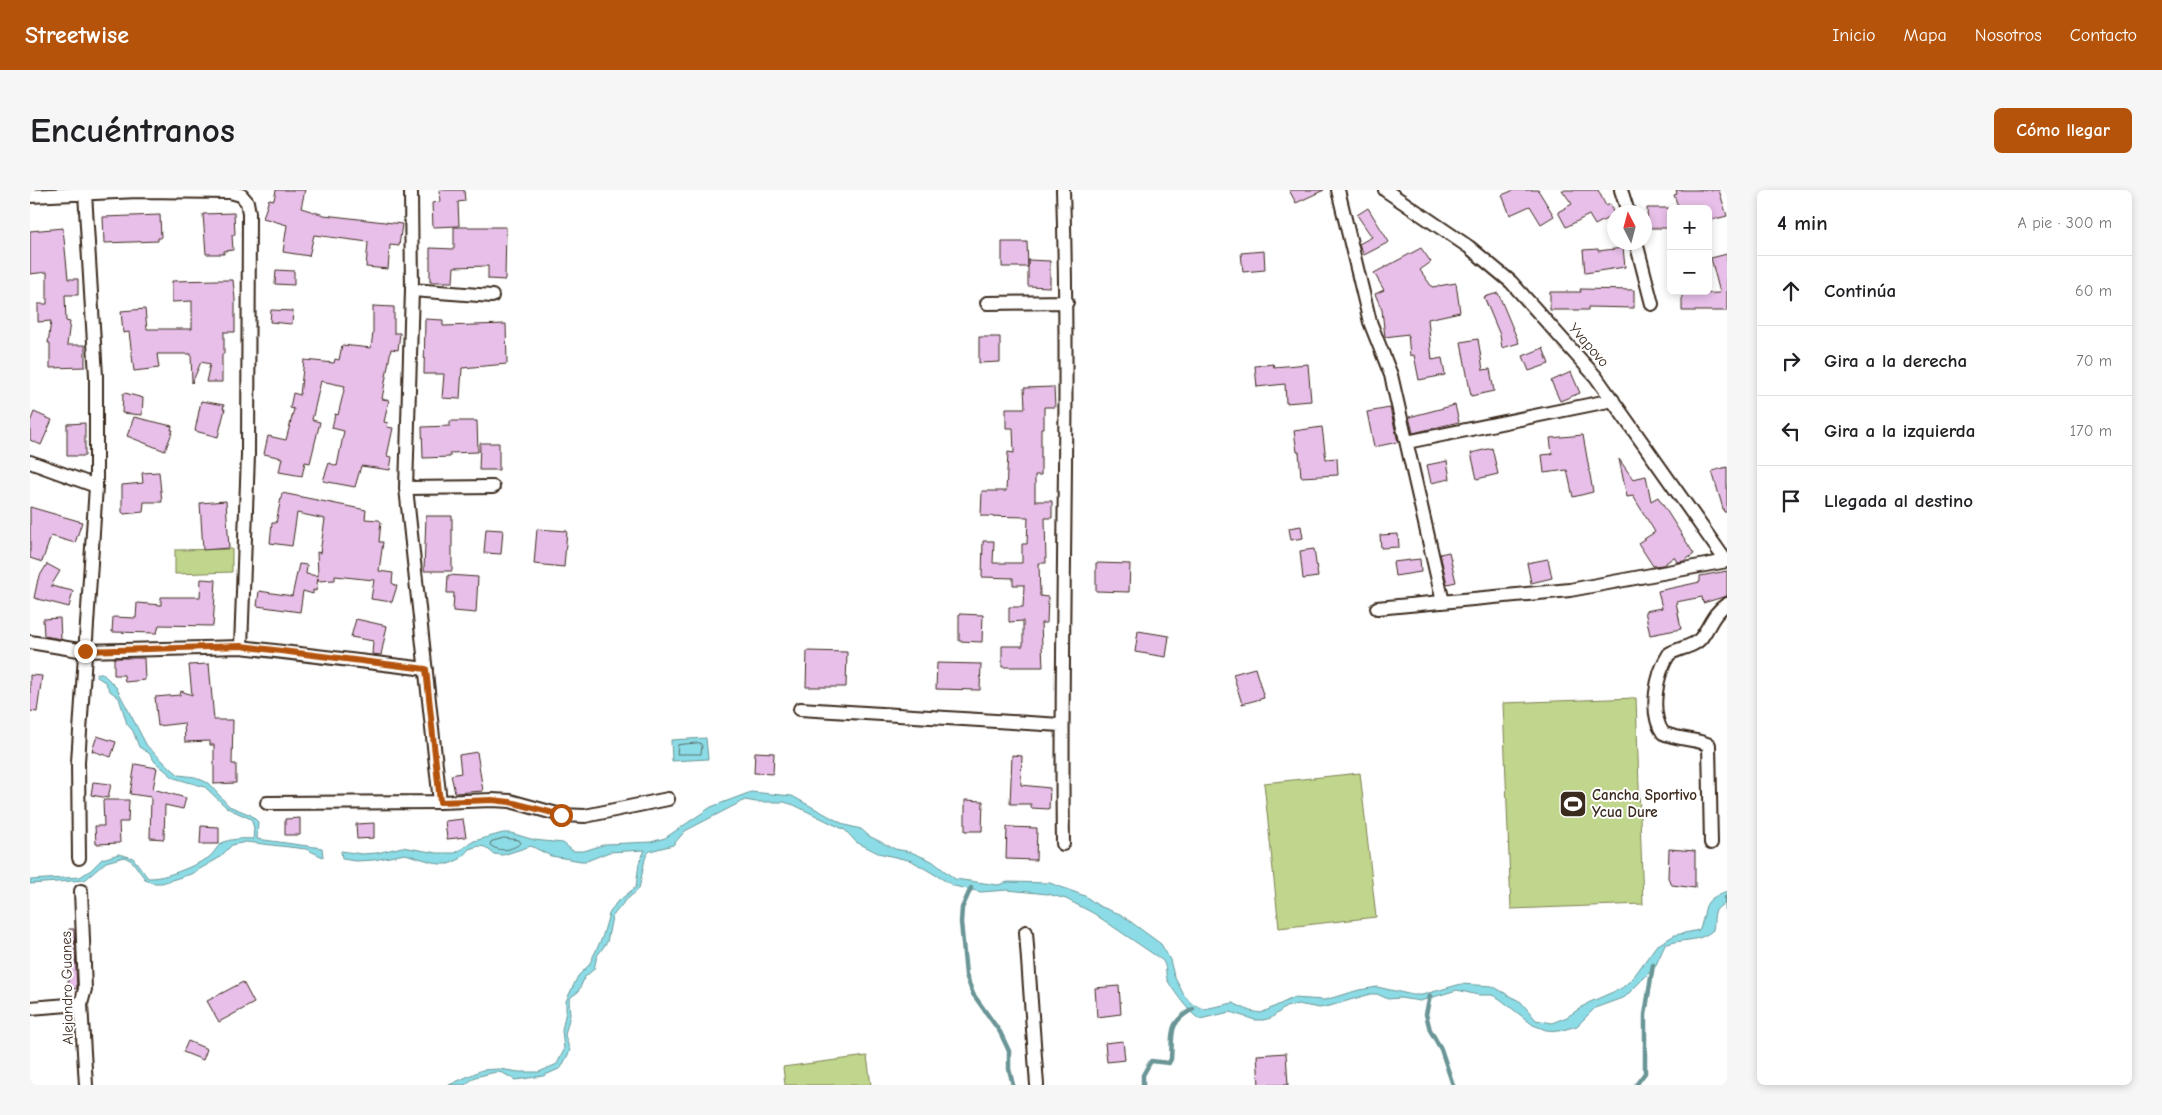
<!DOCTYPE html>
<html lang="es">
<head>
<meta charset="utf-8">
<style>
	:root { --surface:#fff; --page:#f6f6f6; --text:#202124; --muted:#757577; --line:#e0e0e0; --accent:#b45309 }
	body { margin:0; font-family:"Comic Neue",sans-serif; background:var(--page); color:var(--text) }
	.controls { position:absolute; right:15px; top:15px; display:grid; overflow:hidden; border-radius:8px; box-shadow:0 2px 8px #0003 }
	.controls button { width:45px; height:45px; display:grid; place-items:center; padding:0; border:0; border-bottom:1px solid var(--line); background:var(--surface); color:var(--text); font:25px sans-serif }
	.compass { position:absolute; left:1577px; top:15px; width:45px; height:45px; border-radius:50%; background:var(--surface); box-shadow:0 2px 8px #0003; rotate:354deg }
	.stop { position:absolute; width:15px; height:15px; margin:-11px; border:4px solid #b45309; border-radius:50%; background:#fff }
	.stop.end { background:#b45309; border-color:#fff; box-shadow:0 1px 5px #0008 }
	.list { margin:0; padding:0; list-style:none }
	h2 { display:flex; justify-content:space-between; align-items:center; height:65px; margin:0; padding:0 20px; font-size:21px }
	h2 small { font-size:16px; font-weight:400; color:var(--muted) }
	.list li { display:grid; grid-template-columns:32px 1fr auto; gap:15px; align-items:center; box-sizing:border-box; height:70px; padding:0 20px; border-top:1px solid var(--line) }
	.list b { display:block; font-size:19px; white-space:nowrap }
	.list em { font-size:16px; font-style:normal; color:var(--muted) }
	.icon { flex:none; width:28px; height:28px; fill:none; stroke:currentColor; stroke-width:2; stroke-linecap:round; stroke-linejoin:round }
	.map { position:relative; flex:none; width:1697px; height:895px; overflow:hidden; border-radius:8px }
	header { display:flex; align-items:center; gap:30px; box-sizing:border-box; height:70px; padding:0 25px; background:var(--accent); color:#fff }
	header strong { font-size:24px }
	nav { display:flex; gap:28px; margin-inline-start:auto; font-size:18px }
	.intro { display:flex; align-items:center; justify-content:space-between; box-sizing:border-box; height:120px; padding:0 30px }
	h1 { margin:0; font-size:35px }
	.button { padding:12px 22px; border-radius:8px; background:var(--accent); color:#fff; font-size:18px; font-weight:700 }
	main { display:flex; gap:30px; padding:0 30px }
	aside { flex:1; background:var(--surface); border-radius:8px; box-shadow:0 2px 8px #0003 }
	.map>svg:first-child { display:block }
	.green { fill:#c0d68c; stroke:#7e8055 }
	.water { fill:#8bdce6; stroke:#6b9596 }
	.lines { fill:none; stroke-linecap:round; stroke-linejoin:round }
	.shore { stroke:#5b716e; stroke-width:1 }
	.stream { stroke:#6b9596; stroke-width:4.5 }
	.building { fill:#e7bfe8; stroke:#3b2a1e }
	.minor-casing { stroke:#3b2a1e; stroke-width:16 }
	.minor { stroke:#fff; stroke-width:12 }
	.route { stroke:#b45309; stroke-width:6 }
	.labels { text-anchor:middle; dominant-baseline:central; stroke-width:4; stroke-linejoin:round; paint-order:stroke }
	.street-label { font-size:15px; fill:#3b2a1e; stroke:#fff }
	.poi-label { font-size:15px; font-weight:bold; fill:#3b2a1e; stroke:#fff; text-anchor:start }
</style>
</head>
<body>
<header>
<strong>Streetwise</strong>
<nav><a>Inicio</a><a>Mapa</a><a>Nosotros</a><a>Contacto</a></nav>
</header>
<div class="intro"><h1>Encuéntranos</h1><a class="button">Cómo llegar</a></div>
<main>
<div class="map">
<svg width="1697" height="895" viewBox="0 0 1697 895">
	<rect width="100%" height="100%" fill="#fff"/>
	<filter id="ink" filterUnits="userSpaceOnUse"><feTurbulence type="fractalNoise" baseFrequency=".02" numOctaves="2"/><feDisplacementMap in="SourceGraphic" scale="10" xChannelSelector="R" yChannelSelector="G"/><feConvolveMatrix kernelMatrix="1 2 1 2 8 2 1 2 1" color-interpolation-filters="sRGB"/></filter>
	<g filter="url(#ink)">
		<path class="green" d="M 202,359 L 202,382 L 145,384 L 145,360 Z
			M 1606,508 L 1613,714 L 1481,719 L 1473,513 Z
			M 1330,583 L 1346,727 L 1249,738 L 1234,593 Z
			M 837,866 L 841,895 L 755,895 L 753,877 Z"/>
		<path class="water" d="M 67,484 L 73,484 L 86,497 L 117,556 L 136,574 L 149,585 L 165,587 L 178,593 L 199,616 L 221,625 L 228,632 L 227,649 L 292,658 L 293,667 L 276,659 L 216,652 L 202,655 L 189,668 L 161,684 L 132,693 L 122,693 L 115,689 L 102,671 L 94,667 L 76,672 L 55,690 L 0,694 L 0,690 L 50,687 L 61,680 L 72,669 L 89,664 L 103,668 L 118,688 C 135,689 164,676 178,668 C 184,664 186,657 192,653 C 199,649 214,648 223,649 L 224,638 L 221,629 L 197,618 L 175,597 L 144,588 L 125,572 L 119,563 L 109,557 L 103,541 L 97,534 L 89,508 L 80,501 L 75,492 L 67,487 Z
			M 676,548 L 678,569 L 642,571 L 641,550 Z
			M 721,602 L 762,606 L 815,635 L 831,639 L 839,646 L 865,659 L 881,662 L 902,671 L 925,689 L 968,695 L 978,692 L 1020,693 L 1055,706 L 1069,716 L 1090,724 L 1131,754 L 1140,770 L 1144,786 L 1154,805 L 1162,814 L 1174,819 L 1203,813 L 1220,821 L 1231,823 L 1263,808 L 1295,810 L 1329,800 L 1347,797 L 1383,805 L 1392,805 L 1431,794 L 1462,796 L 1491,812 L 1506,830 L 1522,833 L 1537,827 L 1558,813 L 1592,798 L 1602,789 L 1626,756 L 1645,745 L 1669,740 C 1679,718 1668,712 1697,701 L 1697,712 C 1680,721 1686,725 1683,740 C 1669,753 1652,748 1635,755 L 1625,777 L 1595,807 L 1565,818 L 1547,836 L 1529,841 L 1516,840 L 1503,835 L 1470,809 L 1462,805 L 1448,805 L 1427,800 L 1390,811 L 1370,808 L 1358,809 L 1347,804 L 1340,804 L 1300,816 L 1289,818 L 1268,814 L 1256,817 L 1241,828 L 1233,830 L 1225,830 L 1200,822 L 1170,829 C 1162,827 1141,798 1137,789 C 1135,782 1137,776 1132,770 L 1063,723 L 1036,709 L 1018,704 L 977,700 L 951,702 L 924,696 L 882,671 L 848,663 L 826,652 L 815,640 L 764,615 L 754,612 L 726,612 L 715,610 L 655,641 L 643,655 L 620,661 L 617,664 L 615,669 L 609,699 L 594,712 L 582,727 L 577,752 L 567,766 L 564,779 L 555,787 L 548,802 L 541,807 L 539,811 L 540,825 L 535,845 L 540,861 L 531,878 L 513,886 L 485,890 L 473,883 L 466,882 L 445,887 L 435,895 L 419,895 L 452,880 L 469,879 L 489,882 L 509,882 L 527,874 L 534,860 L 532,840 L 536,821 L 536,811 L 548,786 L 559,775 L 572,748 L 579,724 L 586,713 L 606,697 L 609,673 L 615,660 L 579,662 L 557,671 L 551,671 L 521,666 L 501,656 L 473,665 L 464,664 L 455,657 L 449,656 L 439,659 L 430,669 L 419,674 L 409,674 L 375,664 L 344,670 L 326,671 L 312,669 L 311,661 L 332,664 L 347,663 L 372,657 L 407,663 L 425,663 L 444,651 L 473,643 L 481,643 L 504,650 L 533,653 L 543,661 L 554,661 L 576,654 L 621,652 L 635,648 L 681,617 Z"/>
		<g class="lines">
			<path class="shore" d="M 670,553 L 672,556 L 671,564 L 647,564 L 648,555 Z
				M 474,648 L 489,650 L 491,653 C 482,660 470,663 460,655 L 461,652 Z"/>
			<path class="stream" d="M 941,698 L 932,718 L 931,732 L 936,785 L 943,804 L 970,842 L 979,861 L 979,879 L 983,895
				M 1696,708 L 1697,719
				M 1400,806 L 1396,824 L 1400,840 L 1411,859 L 1423,895
				M 1113,895 L 1113,885 L 1121,871 L 1139,873 L 1141,869 C 1143,844 1137,833 1163,819
				M 1606,895 L 1615,883 L 1615,825 L 1623,775"/>
		</g>
		<path class="building" d="M 246,0 L 275,0 L 271,18 L 294,25 L 372,34 L 369,56 L 360,55 L 358,79 L 336,77 L 338,52 L 284,45 L 279,66 L 253,62 L 257,35 L 233,28 L 239,9 L 244,10 Z
			M 409,0 L 434,0 L 435,11 L 428,12 L 429,36 L 403,37 L 402,13 L 410,12 Z
			M 1259,0 L 1294,0 L 1266,13 Z
			M 1484,0 L 1508,0 L 1524,26 L 1511,34 L 1500,16 L 1480,25 L 1472,5 Z
			M 1532,0 L 1568,0 L 1576,16 L 1580,14 L 1584,25 L 1565,35 L 1559,25 L 1536,37 L 1528,22 L 1542,14 Z
			M 1646,0 L 1689,0 L 1697,26 L 1678,31 L 1678,19 L 1649,19 L 1644,5 L 1647,4 Z
			M 1338,18 L 1359,52 L 1334,65 L 1329,54 L 1342,47 L 1327,25 Z
			M 1617,18 L 1639,18 L 1639,38 L 1618,38 Z
			M 204,23 L 205,45 L 202,45 L 203,60 L 194,61 L 194,64 L 176,64 L 173,24 Z
			M 130,25 L 131,48 L 128,48 L 128,51 L 74,53 L 73,27 Z
			M 424,37 L 476,37 L 475,90 L 458,89 L 458,76 L 424,77 L 423,92 L 400,92 L 400,58 L 424,59 Z
			M 33,38 L 38,89 L 48,89 L 48,105 L 35,105 L 36,131 L 40,132 L 37,155 L 55,155 L 55,177 L 20,178 L 20,153 L 18,153 L 21,131 L 8,132 L 8,114 L 17,114 L 17,82 L 0,84 L 0,41 Z
			M 972,52 L 997,52 L 998,77 L 972,77 Z
			M 1391,58 L 1401,72 L 1390,80 L 1402,97 L 1426,93 L 1430,122 L 1398,129 L 1402,170 L 1412,168 L 1415,185 L 1389,190 L 1384,165 L 1380,166 L 1378,144 L 1355,147 L 1352,120 L 1345,104 L 1354,100 L 1344,83 Z
			M 1593,58 L 1595,77 L 1555,83 L 1553,60 L 1568,59 L 1568,61 Z
			M 1234,61 L 1235,80 L 1213,82 L 1211,63 Z
			M 1697,64 L 1697,121 L 1652,121 L 1652,104 L 1690,103 L 1681,68 Z
			M 998,70 L 1020,71 L 1020,97 L 998,96 Z
			M 246,80 L 264,81 L 264,95 L 245,94 Z
			M 188,90 L 203,90 L 205,109 L 205,142 L 194,142 L 194,164 L 192,164 L 192,192 L 176,192 L 180,174 L 171,172 L 162,193 L 161,164 L 127,164 L 129,178 L 104,181 L 99,142 L 93,143 L 91,121 L 115,119 L 117,139 L 162,139 L 162,111 L 142,112 L 142,91 Z
			M 1550,99 L 1604,100 L 1604,118 L 1558,117 L 1558,120 L 1520,120 L 1520,102 L 1551,102 Z
			M 1468,103 L 1489,153 L 1472,158 L 1470,145 L 1454,107 Z
			M 343,116 L 364,117 L 364,143 L 370,143 L 368,160 L 361,159 L 352,209 L 359,210 L 354,232 L 358,233 L 357,237 L 363,238 L 357,266 L 362,267 L 360,280 L 331,276 L 325,297 L 293,291 L 299,273 L 307,276 L 314,241 L 302,238 L 305,224 L 308,225 L 315,196 L 291,191 L 282,230 L 290,232 L 280,273 L 275,272 L 272,286 L 249,282 L 252,268 L 234,264 L 238,246 L 256,250 L 264,219 L 260,218 L 263,203 L 270,205 L 274,170 L 304,173 L 305,169 L 309,170 L 312,155 L 341,158 L 343,142 Z
			M 241,120 L 263,121 L 262,134 L 240,132 Z
			M 395,129 L 413,130 L 413,136 L 476,134 L 477,174 L 432,178 L 430,209 L 412,208 L 414,184 L 394,184 Z
			M 949,147 L 970,147 L 970,172 L 949,173 Z
			M 1448,149 L 1453,180 L 1460,179 L 1464,201 L 1441,206 L 1431,152 Z
			M 1513,158 L 1519,174 L 1499,181 L 1493,166 Z
			M 1243,174 L 1244,177 L 1278,174 L 1281,211 L 1256,213 L 1255,194 L 1227,197 L 1225,176 Z
			M 1541,182 L 1550,203 L 1530,211 L 1521,191 Z
			M 1024,197 L 1025,217 L 1014,217 L 1014,238 L 1011,238 L 1011,285 L 1005,285 L 1005,311 L 1022,311 L 1022,328 L 1015,328 L 1016,373 L 1009,373 L 1010,406 L 1018,407 L 1017,433 L 1011,433 L 1013,477 L 972,477 L 972,456 L 993,456 L 993,431 L 979,432 L 979,417 L 993,417 L 994,395 L 983,395 L 983,388 L 952,387 L 953,351 L 964,351 L 963,373 L 992,373 L 992,354 L 997,354 L 998,327 L 951,326 L 952,301 L 976,301 L 978,262 L 984,263 L 983,238 L 976,238 L 976,218 L 995,218 L 994,198 Z
			M 95,203 L 113,208 L 112,225 L 92,223 L 93,204 Z
			M 171,211 L 194,215 L 193,219 L 195,219 L 188,247 L 165,241 Z
			M 1425,215 L 1429,232 L 1383,243 L 1379,227 Z
			M 1360,218 L 1368,252 L 1344,257 L 1337,222 Z
			M 4,222 L 22,230 L 11,255 L 0,250 L 0,232 Z
			M 104,227 L 142,236 L 141,240 L 143,240 L 135,261 L 97,246 Z
			M 420,231 L 447,231 L 448,262 L 420,263 L 420,267 L 393,268 L 392,237 L 420,236 Z
			M 55,233 L 55,266 L 37,266 L 37,234 Z
			M 1292,237 L 1296,269 L 1307,268 L 1308,285 L 1271,287 L 1269,262 L 1267,262 L 1264,241 Z
			M 1553,245 L 1563,302 L 1543,307 L 1537,280 L 1514,283 L 1512,265 L 1522,264 L 1520,248 Z
			M 450,253 L 469,253 L 469,280 L 449,280 Z
			M 1462,258 L 1468,284 L 1447,289 L 1441,263 Z
			M 1589,269 L 1603,289 L 1616,286 L 1621,311 L 1628,307 L 1664,364 L 1654,371 L 1647,372 L 1644,367 L 1633,375 L 1623,376 L 1608,353 L 1625,342 L 1603,306 L 1597,307 Z
			M 1417,271 L 1420,289 L 1401,293 L 1397,275 Z
			M 1697,277 L 1697,322 L 1694,322 L 1682,281 Z
			M 129,282 L 132,312 L 114,312 L 113,322 L 94,324 L 92,322 L 92,295 L 113,293 L 112,283 Z
			M 252,303 L 336,320 L 335,329 L 349,330 L 351,332 L 349,352 L 353,352 L 349,381 L 363,383 L 362,393 L 367,396 L 362,412 L 341,409 L 344,390 L 305,386 L 305,390 L 288,391 L 288,388 L 286,401 L 283,400 L 283,404 L 273,401 L 270,422 L 227,416 L 229,401 L 262,406 L 269,374 L 277,375 L 276,384 L 288,386 L 287,362 L 290,363 L 295,329 L 267,323 L 262,356 L 240,353 L 242,333 L 246,333 Z
			M 196,311 L 199,358 L 173,360 L 170,313 Z
			M 0,317 L 52,332 L 45,353 L 21,346 L 12,372 L 0,368 Z
			M 396,326 L 422,326 L 422,381 L 394,381 Z
			M 1271,336 L 1273,348 L 1261,350 L 1259,338 Z
			M 456,339 L 473,340 L 471,364 L 454,363 Z
			M 507,339 L 537,341 L 534,377 L 504,374 Z
			M 1368,344 L 1369,357 L 1351,358 L 1350,345 Z
			M 1284,359 L 1288,387 L 1273,389 L 1270,361 Z
			M 1419,362 L 1426,392 L 1417,394 L 1410,364 Z
			M 1390,369 L 1391,382 L 1365,386 L 1363,372 Z
			M 1518,369 L 1522,388 L 1501,393 L 1497,373 Z
			M 1066,373 L 1100,374 L 1099,402 L 1066,401 Z
			M 17,374 L 30,381 L 21,396 L 43,401 L 39,417 L 4,408 L 8,389 Z
			M 1697,381 L 1697,406 L 1673,413 L 1672,407 L 1646,412 L 1651,439 L 1620,445 L 1615,421 L 1632,418 L 1628,401 L 1670,392 L 1670,386 Z
			M 418,385 L 448,387 L 446,423 L 423,421 L 424,403 L 417,403 Z
			M 171,389 L 186,390 L 183,436 L 129,435 L 127,443 L 82,442 L 83,427 L 106,428 L 107,413 L 131,415 L 131,407 L 170,407 Z
			M 929,424 L 953,425 L 952,452 L 929,451 Z
			M 30,428 L 31,449 L 14,446 L 13,429 Z
			M 326,429 L 357,436 L 351,465 L 342,464 L 343,451 L 321,447 Z
			M 1108,441 L 1139,446 L 1136,467 L 1105,462 Z
			M 777,461 L 817,462 L 816,497 L 776,497 Z
			M 84,468 L 114,468 L 115,490 L 95,492 L 94,485 L 84,485 Z
			M 907,473 L 951,474 L 950,500 L 906,499 Z
			M 179,474 L 184,530 L 203,530 L 202,574 L 206,574 L 206,593 L 184,594 L 184,555 L 180,555 L 180,551 L 155,552 L 154,533 L 128,536 L 125,507 L 150,505 L 151,501 L 162,505 L 159,475 Z
			M 1225,478 L 1234,508 L 1212,514 L 1203,484 Z
			M 0,485 L 12,486 L 7,522 L 0,521 Z
			M 67,546 L 86,552 L 81,567 L 62,561 Z
			M 447,562 L 453,601 L 425,603 L 421,585 L 431,583 L 429,565 Z
			M 725,562 L 744,563 L 743,584 L 724,583 Z
			M 982,565 L 992,566 L 991,595 L 1020,598 L 1019,619 L 1001,618 L 1001,614 L 980,614 Z
			M 105,574 L 127,578 L 123,599 L 156,608 L 153,619 L 135,615 L 134,649 L 120,648 L 121,607 L 100,604 Z
			M 63,592 L 81,594 L 78,608 L 61,605 Z
			M 73,610 L 99,610 L 98,632 L 89,632 L 90,653 L 66,654 L 65,636 L 74,636 Z
			M 935,610 L 953,611 L 952,641 L 935,641 Z
			M 270,628 L 270,645 L 255,645 L 255,629 Z
			M 433,629 L 436,647 L 417,649 L 415,631 Z
			M 344,633 L 344,648 L 327,649 L 326,634 Z
			M 171,636 L 189,637 L 189,654 L 170,654 Z
			M 977,637 L 1007,638 L 1006,670 L 976,669 Z
			M 1639,659 L 1665,661 L 1665,698 L 1642,695 L 1638,688 Z
			M 39,739 L 44,739 L 47,799 L 38,798 Z
			M 213,792 L 224,813 L 189,832 L 177,811 Z
			M 1089,796 L 1091,824 L 1067,827 L 1065,798 Z
			M 158,851 L 177,859 L 173,870 L 153,862 Z
			M 1093,851 L 1095,870 L 1077,872 L 1075,853 Z
			M 1256,863 L 1258,895 L 1229,895 L 1227,865 Z"/>
		<g class="lines">
			<g class="minor-casing">
				<path id="minor" d="M 381,0 L 382,100 L 376,298 L 410,612
					M 1308,0 L 1340,132 L 1361,185 L 1413,412
					M 1355,0 L 1439,57 L 1481,92 L 1566,187 L 1696,371
					M 1591,0 L 1598,22
					M 0,6 L 108,1 L 200,2 L 211,5 L 217,12 L 219,23 L 218,265 L 211,457
					M 1606,52 L 1622,114
					M 382,100 L 462,106
					M 957,113 L 1037,112
					M 1377,252 L 1583,210
					M 0,272 L 66,296
					M 376,298 L 463,297
					M 1347,418 L 1540,400 L 1697,371
					M 0,452 L 55,461 L 211,457 L 396,479
					M 770,519 L 1031,535
					M 237,613 L 410,612 L 462,610 L 480,611 L 531,625 L 555,626 L 638,609
					M 1681,653 L 1679,555 C 1672,550 1645,549 1633,543 C 1619,523 1626,484 1639,464 C 1648,458 1664,457 1671,448 C 1680,436 1683,423 1697,414
					M 1033,654 C 1030,436 1040,218 1033,0
					M 49,668 L 48,572 L 66,296 L 66,186 L 55,3
					M 51,701 L 55,799 L 51,814 L 56,895
					M 996,742 L 1007,895
					M 0,818 L 51,814"/>
			</g>
			<use href="#minor" class="minor"/>
		</g>
	</g>
	<g class="lines" filter="url(#ink)">
		<path class="route" d="M 55,461 L 211,456 L 396,479 L 410,612 L 462,610 L 480,612 L 531,625"/>
	</g>
	<defs>
		<g id="stadium-square" transform="scale(1.4375)"><rect x="-9" y="-9" width="18" height="18" rx="4" fill="#3b2a1e" stroke="#fff"/><path d="M0-5a6.5 5 0 1 0 0 10a6.5 5 0 1 0 0-10ZM-3.5-1.8h7v3.6h-7Z" fill="#fff"/></g>
	</defs>
	<g fill-rule="evenodd">
		<use href="#stadium-square" x="1543" y="614"/>
	</g>
	<g class="labels">
		<g class="street-label">
			<text transform="translate(1559 155) rotate(49)">Yvapovo</text>
			<text transform="translate(37 798) rotate(-91)">Alejandro Guanes</text>
		</g>
		<g class="poi-label">
			<text x="1562" y="605">Cancha Sportivo<tspan x="1562" dy="17">Ycua Dure</tspan></text>
		</g>
	</g>
</svg>
<div class="controls">
<button>+</button>
<button>−</button>
</div>
<svg class="compass" viewBox="-18 -18 36 36"><path d="M0-13l5 13h-10z" fill="#e53935"/><path d="M0 13l5-13h-10z" fill="#757577"/></svg>
<div class="stop" style="left:531px;top:625px"></div>
<div class="stop end" style="left:55px;top:461px"></div>
</div>
<aside>
<h2>4 min<small>A pie · 300 m</small></h2>
<ul class="list">
<li><svg class="icon" aria-label="ahead" viewBox="0 0 24 24"><path d="M12 20V5M6 11l6-6 6 6"/></svg><div><b>Continúa</b></div><em>60 m</em></li>
<li><svg class="icon" aria-label="right" viewBox="0 0 24 24"><path d="M7 20v-9h11M14 6l5 5-5 5"/></svg><div><b>Gira a la derecha</b></div><em>70 m</em></li>
<li><svg class="icon" aria-label="left" viewBox="0 0 24 24"><path d="M17 20v-9H6M10 6l-5 5 5 5"/></svg><div><b>Gira a la izquierda</b></div><em>170 m</em></li>
<li><svg class="icon" aria-label="arrive" viewBox="0 0 24 24"><path d="M6 21V4h12l-3 4 3 4H6"/></svg><div><b>Llegada al destino</b></div></li>
</ul>
</aside>
</main>
</body>
</html>
